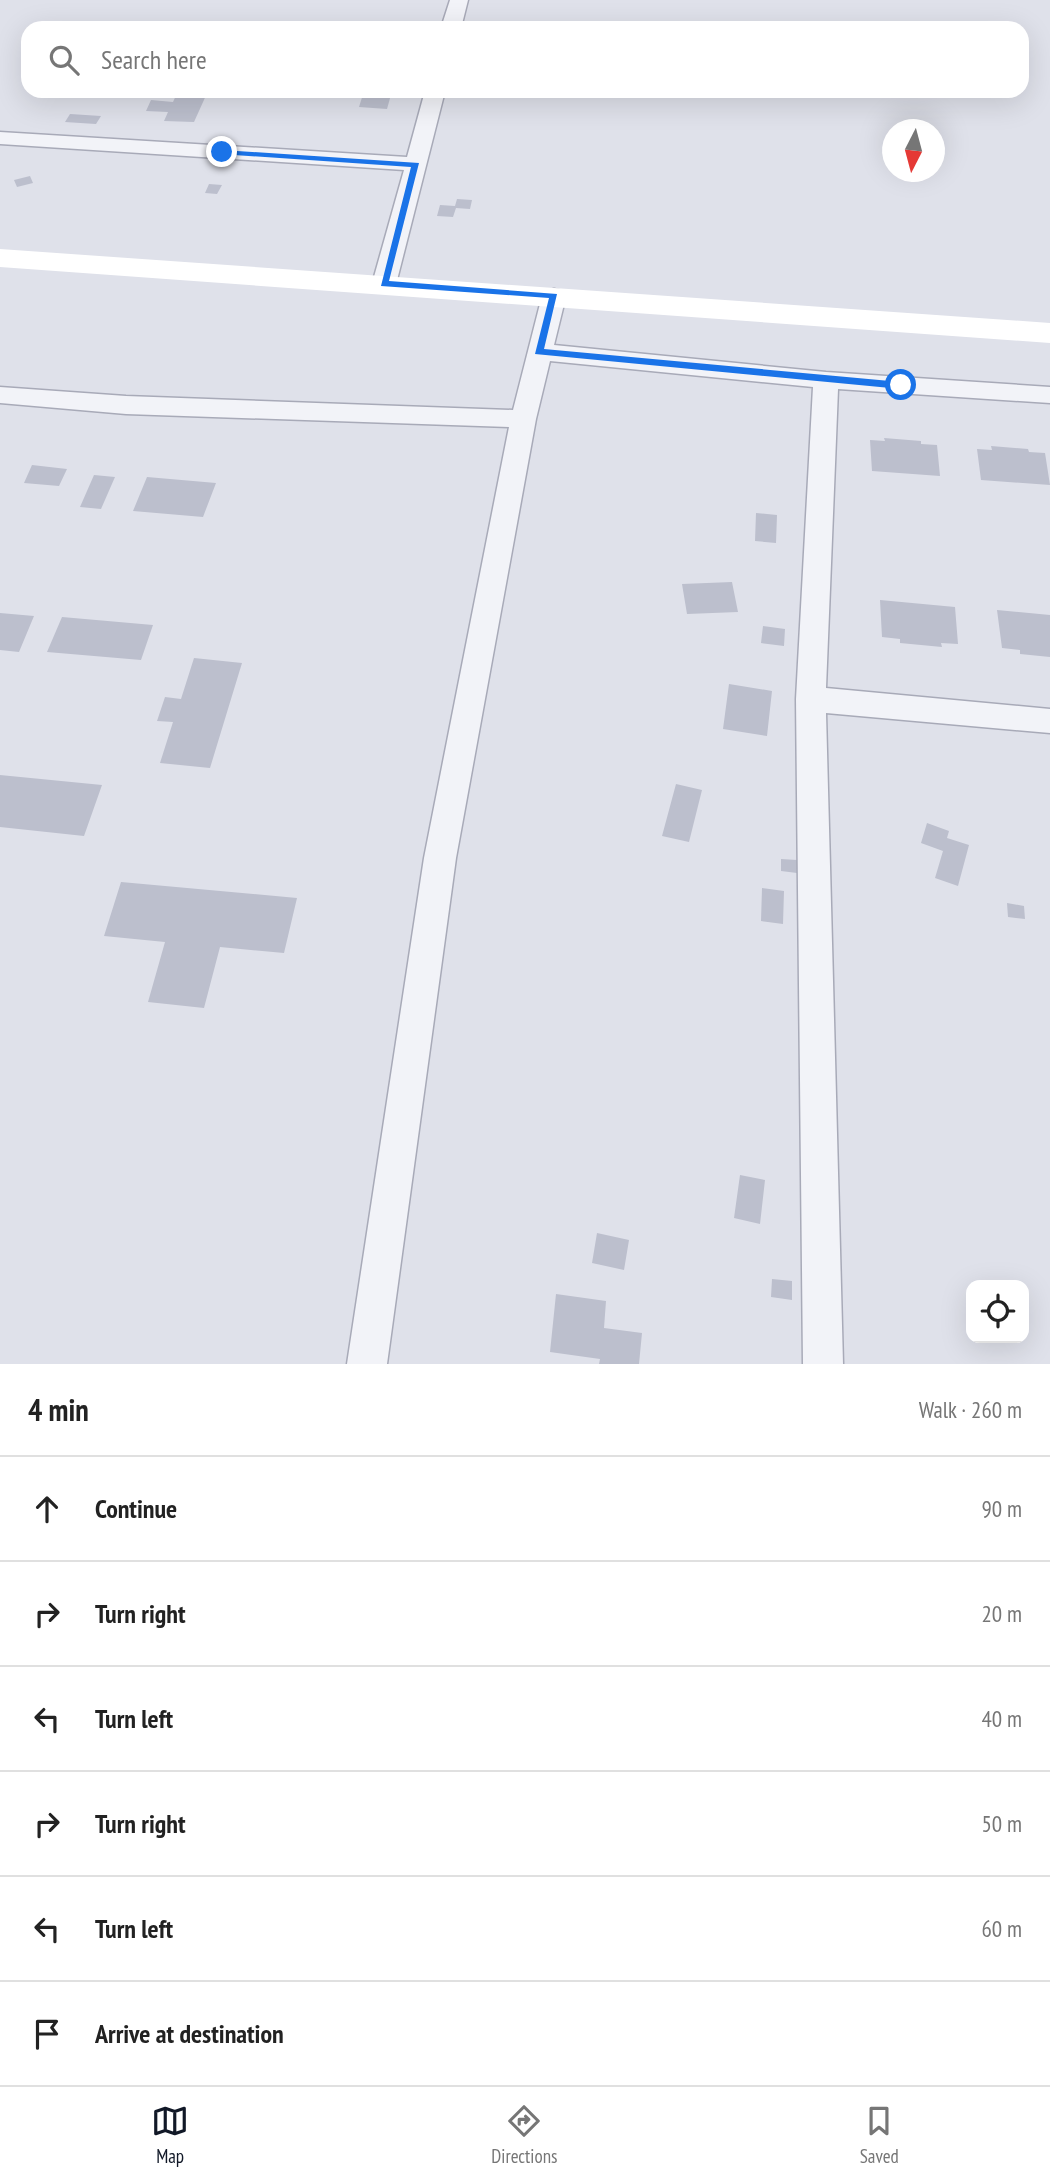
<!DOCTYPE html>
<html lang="en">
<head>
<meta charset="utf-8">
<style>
	:root { --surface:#fff; --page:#f6f6f6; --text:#222; --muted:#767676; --line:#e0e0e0; --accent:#111827 }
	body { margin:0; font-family:"PT Sans Narrow",sans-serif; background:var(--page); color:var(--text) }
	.controls { position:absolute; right:21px; bottom:21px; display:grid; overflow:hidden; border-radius:14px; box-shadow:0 7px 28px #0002 }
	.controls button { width:63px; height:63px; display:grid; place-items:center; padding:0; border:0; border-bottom:2px solid var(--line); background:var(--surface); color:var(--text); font:35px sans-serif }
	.compass { position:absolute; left:882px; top:119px; width:63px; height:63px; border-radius:50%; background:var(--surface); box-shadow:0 7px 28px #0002; rotate:186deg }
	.stop { position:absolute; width:21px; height:21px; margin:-16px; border:5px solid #1a73e8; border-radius:50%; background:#fff }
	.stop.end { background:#1a73e8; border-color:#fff; box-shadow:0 2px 7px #0008 }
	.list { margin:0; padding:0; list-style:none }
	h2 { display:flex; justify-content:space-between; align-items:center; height:91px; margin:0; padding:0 28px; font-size:30px }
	h2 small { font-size:23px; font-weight:400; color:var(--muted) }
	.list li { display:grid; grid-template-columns:46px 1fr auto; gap:21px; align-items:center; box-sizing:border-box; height:105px; padding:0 28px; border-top:2px solid var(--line) }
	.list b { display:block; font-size:26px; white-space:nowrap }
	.list em { font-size:23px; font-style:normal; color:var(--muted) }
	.icon { flex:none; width:38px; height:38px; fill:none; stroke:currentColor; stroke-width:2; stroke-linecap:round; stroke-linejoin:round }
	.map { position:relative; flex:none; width:1050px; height:1364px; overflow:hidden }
	.search { position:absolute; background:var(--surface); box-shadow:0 7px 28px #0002; left:21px; right:21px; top:21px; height:77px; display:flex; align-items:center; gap:18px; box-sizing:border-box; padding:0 24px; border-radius:21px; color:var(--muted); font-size:26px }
	.sheet { height:721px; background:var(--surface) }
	nav { display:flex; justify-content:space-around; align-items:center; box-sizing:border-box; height:98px; border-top:2px solid var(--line); background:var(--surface); font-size:19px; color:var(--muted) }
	nav a { display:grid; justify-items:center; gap:4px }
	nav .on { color:var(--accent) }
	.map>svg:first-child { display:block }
	.building { fill:#bcbfcd }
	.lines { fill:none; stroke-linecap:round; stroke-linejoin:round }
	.street-casing { stroke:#a8aab8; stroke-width:3 }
	.street { fill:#f2f3f8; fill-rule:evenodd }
	.secondary { fill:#fff; fill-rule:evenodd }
	.route { fill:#1a73e8 }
</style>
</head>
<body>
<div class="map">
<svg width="1050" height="1364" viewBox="0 0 1050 1364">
	<rect width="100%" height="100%" fill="#dfe1ea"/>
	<path class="building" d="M 178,91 L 208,91 L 194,122 L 164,121 L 168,112 L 146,111 L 151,100 L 173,102 Z
		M 364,91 L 392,91 L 387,109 L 359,107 Z
		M 490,91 L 528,91 L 527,97 Z
		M 70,114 L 101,116 L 96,124 L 65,122 Z
		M 30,176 L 33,183 L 17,187 L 14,180 Z
		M 209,184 L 222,185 L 217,194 L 205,193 Z
		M 457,199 L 472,200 L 470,209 L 456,208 L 453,217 L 437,216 L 440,205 L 455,206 Z
		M 884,438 L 921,441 L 921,444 L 937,445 L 940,476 L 872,471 L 870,440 L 885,441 Z
		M 991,446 L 1028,449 L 1029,452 L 1045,453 L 1050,485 L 981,480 L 977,449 L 992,450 Z
		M 32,465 L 67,469 L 59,486 L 24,483 Z
		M 94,475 L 115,477 L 101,509 L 80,507 Z
		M 147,477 L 216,483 L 203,517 L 133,511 Z
		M 756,513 L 777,515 L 776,543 L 755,541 Z
		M 732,582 L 738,612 L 687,614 L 682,584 Z
		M 880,600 L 955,607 L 958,644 L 941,643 L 942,647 L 900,643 L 900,639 L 882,637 Z
		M 997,610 L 1050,615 L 1050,657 L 1020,654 L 1020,650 L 1002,648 Z
		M 0,613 L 34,616 L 19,652 L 0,650 Z
		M 62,617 L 153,625 L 141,660 L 47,652 Z
		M 763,626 L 785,629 L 784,646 L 761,643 Z
		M 194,658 L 242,663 L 210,768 L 160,763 L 173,722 L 157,721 L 165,697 L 181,699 Z
		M 729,684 L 772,691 L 767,736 L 723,729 Z
		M 0,775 L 102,785 L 84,836 L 0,827 Z
		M 676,784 L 702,790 L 689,842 L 662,836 Z
		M 927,823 L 949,831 L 947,838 L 969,845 L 958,886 L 935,878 L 943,851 L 921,843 Z
		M 781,859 L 797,860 L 797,873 L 781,871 Z
		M 121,882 L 297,898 L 284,953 L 220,947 L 204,1008 L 148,1002 L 165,942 L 104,936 Z
		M 762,888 L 784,891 L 783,924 L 761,921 Z
		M 1007,903 L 1024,906 L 1025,919 L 1008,917 Z
		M 740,1175 L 765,1180 L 760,1224 L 734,1218 Z
		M 597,1233 L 629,1240 L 624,1270 L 592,1263 Z
		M 772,1279 L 792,1281 L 792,1300 L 771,1297 Z
		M 556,1294 L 606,1301 L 604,1328 L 642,1333 L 639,1364 L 599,1364 L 600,1359 L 550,1352 Z"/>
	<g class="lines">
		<g class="street-casing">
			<path id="street" d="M 450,0 L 468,0 L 461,28 L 441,28 Z
				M 425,91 L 445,91 L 396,284 L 392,289 L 384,291 L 376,289 L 372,284 L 404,170 L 0,144 L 0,132 L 407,157 Z
				M 554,289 L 562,291 L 566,296 L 554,345 L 826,372 L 1050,387 L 1050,403 L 838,389 L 826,688 L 1050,709 L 1050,733 L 826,713 L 843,1364 L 803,1364 L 796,699 L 813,387 L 550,361 L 536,419 L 456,858 L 387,1364 L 347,1364 L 424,858 L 509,427 L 126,414 L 0,403 L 0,387 L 126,396 L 513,410 L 542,296 L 546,291 Z"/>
		</g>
		<use href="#street" class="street"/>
		<path class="secondary" d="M 0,249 L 1050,323 L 1050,343 L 0,267 Z"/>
	</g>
	<path class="route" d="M 222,150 L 419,163 L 389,281 L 557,294 L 544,349 L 901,382 L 905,385 L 901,389 L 535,354 L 549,298 L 381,286 L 411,167 L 219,154 Z"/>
</svg>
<div class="controls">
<button><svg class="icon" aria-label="locate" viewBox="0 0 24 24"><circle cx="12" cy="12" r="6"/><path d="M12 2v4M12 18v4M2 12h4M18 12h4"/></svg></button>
</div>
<svg class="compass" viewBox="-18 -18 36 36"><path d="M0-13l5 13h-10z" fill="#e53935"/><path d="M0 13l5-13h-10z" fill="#767676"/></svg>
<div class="stop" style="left:901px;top:385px"></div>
<div class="stop end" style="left:222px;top:152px"></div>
<div class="search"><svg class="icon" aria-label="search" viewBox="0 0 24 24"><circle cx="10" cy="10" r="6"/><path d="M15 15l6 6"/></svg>Search here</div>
</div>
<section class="sheet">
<h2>4 min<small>Walk · 260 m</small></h2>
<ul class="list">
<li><svg class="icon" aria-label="ahead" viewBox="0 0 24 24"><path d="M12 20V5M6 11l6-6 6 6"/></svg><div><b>Continue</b></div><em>90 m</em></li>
<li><svg class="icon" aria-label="right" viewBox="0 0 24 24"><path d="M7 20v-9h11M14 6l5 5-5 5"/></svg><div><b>Turn right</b></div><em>20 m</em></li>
<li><svg class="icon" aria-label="left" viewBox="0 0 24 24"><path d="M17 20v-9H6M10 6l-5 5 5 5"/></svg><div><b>Turn left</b></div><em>40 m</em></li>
<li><svg class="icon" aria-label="right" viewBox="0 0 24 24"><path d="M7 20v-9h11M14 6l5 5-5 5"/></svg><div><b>Turn right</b></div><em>50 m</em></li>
<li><svg class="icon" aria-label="left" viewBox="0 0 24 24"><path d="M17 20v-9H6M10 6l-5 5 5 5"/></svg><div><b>Turn left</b></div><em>60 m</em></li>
<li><svg class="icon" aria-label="arrive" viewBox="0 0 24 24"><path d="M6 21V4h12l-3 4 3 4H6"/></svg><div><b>Arrive at destination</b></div></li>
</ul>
</section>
<nav>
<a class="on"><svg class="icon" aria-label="map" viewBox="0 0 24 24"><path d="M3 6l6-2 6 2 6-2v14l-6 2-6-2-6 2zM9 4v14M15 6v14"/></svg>Map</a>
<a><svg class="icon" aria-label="directions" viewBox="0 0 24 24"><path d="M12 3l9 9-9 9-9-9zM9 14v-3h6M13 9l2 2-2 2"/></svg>Directions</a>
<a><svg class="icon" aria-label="saved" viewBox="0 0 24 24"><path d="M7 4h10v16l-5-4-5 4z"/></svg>Saved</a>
</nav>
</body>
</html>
